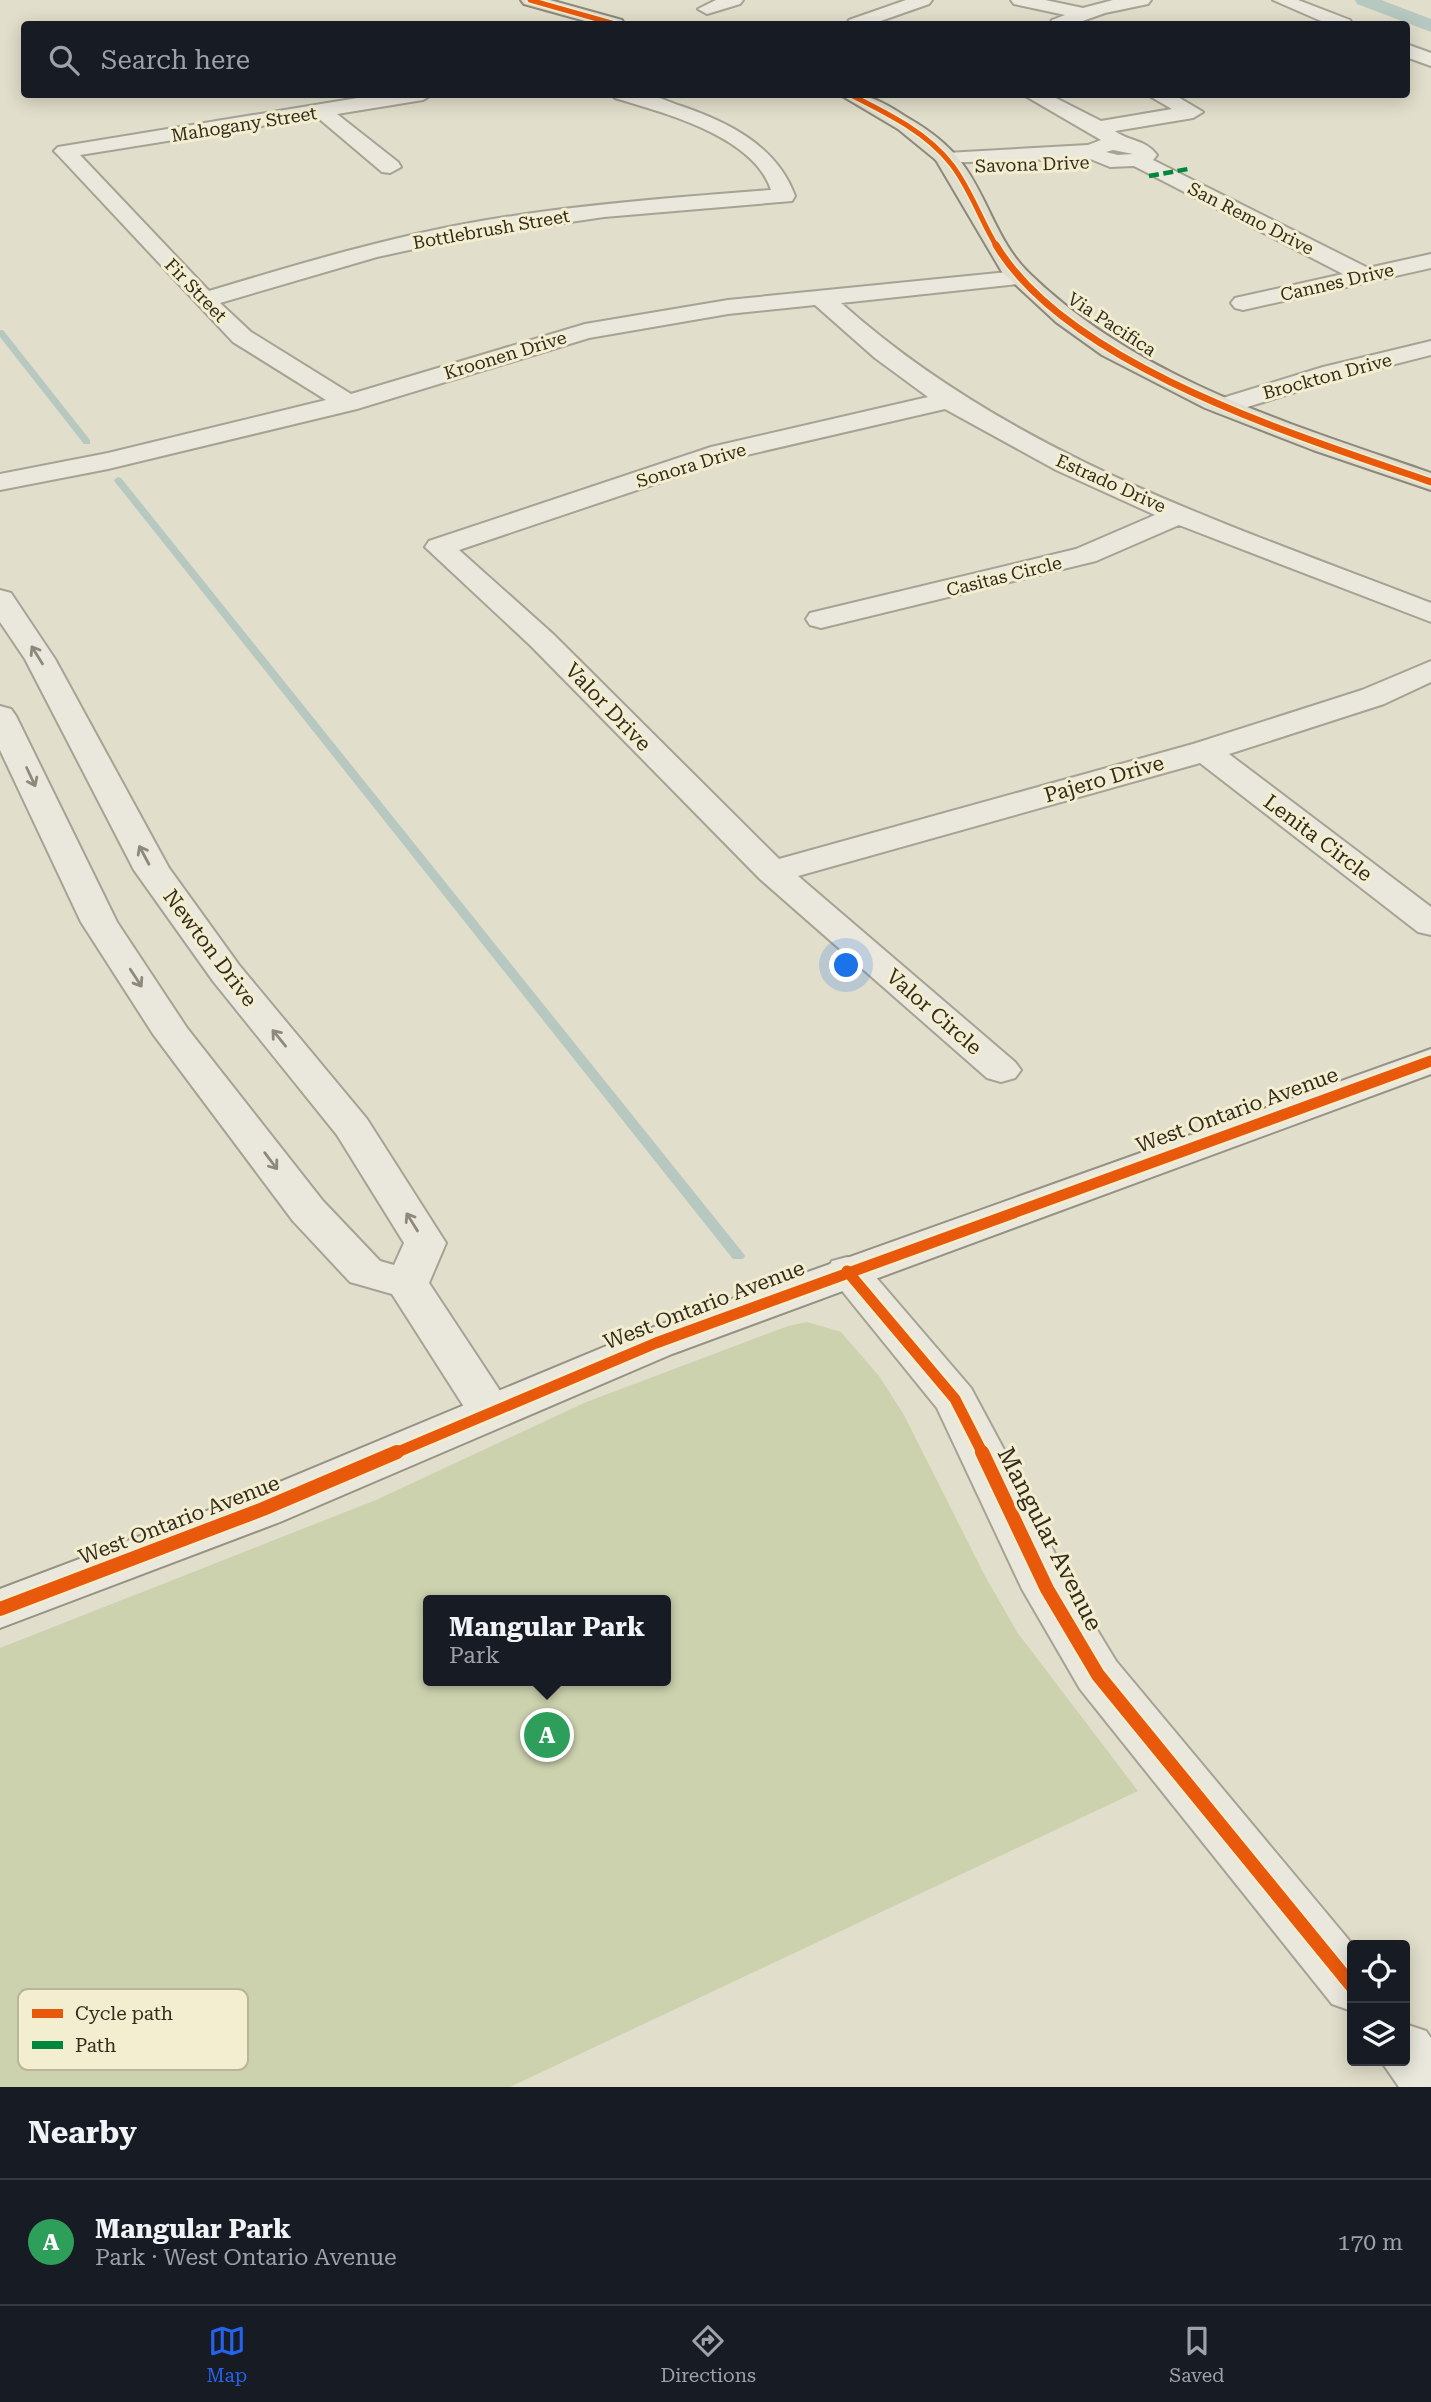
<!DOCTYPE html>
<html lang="en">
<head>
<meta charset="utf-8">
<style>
	:root { --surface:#171b24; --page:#242831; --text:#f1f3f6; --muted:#9ea1a6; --line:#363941; --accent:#2563eb }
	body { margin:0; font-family:"Roboto Serif",serif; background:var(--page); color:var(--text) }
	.controls { position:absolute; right:21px; bottom:21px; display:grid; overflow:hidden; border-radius:7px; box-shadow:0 4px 18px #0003 }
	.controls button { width:63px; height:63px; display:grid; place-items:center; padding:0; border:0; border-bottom:2px solid var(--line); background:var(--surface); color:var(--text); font:35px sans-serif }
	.you { position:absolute; left:847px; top:966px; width:24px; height:24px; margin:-18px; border:5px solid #fff; border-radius:50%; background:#1a73e8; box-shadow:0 0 0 10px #1a73e833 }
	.badge { display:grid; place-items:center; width:46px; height:46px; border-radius:50%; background:var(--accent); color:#fff; font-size:23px; font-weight:700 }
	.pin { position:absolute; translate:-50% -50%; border:4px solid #fff; box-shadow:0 2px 7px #0006 }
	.popup { position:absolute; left:423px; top:1595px; width:248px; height:91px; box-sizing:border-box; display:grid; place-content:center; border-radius:7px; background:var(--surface); filter:drop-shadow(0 2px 5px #0005); font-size:23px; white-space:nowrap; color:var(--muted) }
	.popup b { font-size:26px; color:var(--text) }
	.popup::after { content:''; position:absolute; left:50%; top:100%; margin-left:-14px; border:14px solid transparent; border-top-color:var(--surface) }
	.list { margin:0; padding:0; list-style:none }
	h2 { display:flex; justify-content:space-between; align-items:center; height:91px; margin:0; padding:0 28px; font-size:30px }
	h2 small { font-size:23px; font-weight:400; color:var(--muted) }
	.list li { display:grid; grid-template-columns:46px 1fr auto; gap:21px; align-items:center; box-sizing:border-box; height:126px; padding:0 28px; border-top:2px solid var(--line) }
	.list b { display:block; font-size:26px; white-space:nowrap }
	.list p { margin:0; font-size:23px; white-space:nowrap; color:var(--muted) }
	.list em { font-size:23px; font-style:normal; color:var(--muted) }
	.icon { flex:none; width:38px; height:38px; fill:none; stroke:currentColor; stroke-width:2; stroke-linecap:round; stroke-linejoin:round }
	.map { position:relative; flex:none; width:1431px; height:2087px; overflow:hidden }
	.search { position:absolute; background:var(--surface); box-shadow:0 4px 18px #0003; left:21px; right:21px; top:21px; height:77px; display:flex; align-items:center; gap:18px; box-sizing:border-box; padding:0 24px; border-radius:7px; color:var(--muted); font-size:26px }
	.sheet { height:217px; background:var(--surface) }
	nav { display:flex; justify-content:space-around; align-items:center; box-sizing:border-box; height:98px; border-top:2px solid var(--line); background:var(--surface); font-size:19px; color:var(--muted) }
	nav a { display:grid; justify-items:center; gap:4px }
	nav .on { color:var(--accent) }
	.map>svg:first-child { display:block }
	.green { fill:#ccd2ae; fill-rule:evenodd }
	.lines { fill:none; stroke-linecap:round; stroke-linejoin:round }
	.stream { fill:#b6c8bf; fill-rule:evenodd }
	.canal { fill:#b6c8bf; fill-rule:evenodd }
	.minor-casing { stroke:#a6a294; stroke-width:4 }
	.tertiary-casing { stroke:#a6a294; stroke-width:4 }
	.secondary-casing { stroke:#969284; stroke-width:4 }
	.primary-casing { stroke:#8c887b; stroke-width:4 }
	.minor { fill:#eae7dc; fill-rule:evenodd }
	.tertiary { fill:#eae7dc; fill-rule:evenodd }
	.secondary { fill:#eae7dc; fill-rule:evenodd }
	.primary { fill:#e1dece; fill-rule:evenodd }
	.quiet { stroke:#00873e; stroke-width:4.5; stroke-dasharray:10 4.5; stroke-linecap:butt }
	.cycleway-far3-casing { stroke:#f3eed0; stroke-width:8 }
	.cycleway-far2-casing { stroke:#f3eed0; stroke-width:10 }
	.cycleway-far1-casing { stroke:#f3eed0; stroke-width:16 }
	.cycleway-casing { stroke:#f3eed0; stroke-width:18 }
	.cycleway-far3 { stroke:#e8590c; stroke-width:5 }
	.cycleway-far2 { stroke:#e8590c; stroke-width:7 }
	.cycleway-far1 { stroke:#e8590c; stroke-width:11 }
	.cycleway { stroke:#e8590c; stroke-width:14 }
	.oneway { stroke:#8f897c }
	.labels { text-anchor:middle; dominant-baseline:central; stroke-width:6; stroke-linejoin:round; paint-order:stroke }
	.far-street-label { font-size:18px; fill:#342b1d; stroke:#f3eed0 }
	.street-label { font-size:21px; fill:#342b1d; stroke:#f3eed0 }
	.near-street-label { font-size:24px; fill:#342b1d; stroke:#f3eed0 }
	.key { fill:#f3eed0; stroke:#bab49a; stroke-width:2 }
	.key-label { font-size:19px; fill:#342b1d }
</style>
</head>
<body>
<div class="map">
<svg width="1431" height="2087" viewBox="0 0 1431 2087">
	<rect width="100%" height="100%" fill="#e1decb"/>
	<path class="green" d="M 807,1322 L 841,1332 L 879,1376 L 904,1415 L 985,1576 L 1017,1632 L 1138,1791 L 510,2087 L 0,2087 L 0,1648 L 376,1500 L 584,1403 L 788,1326 ZM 428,1600 L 666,1600 L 666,1681 L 428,1681 Z"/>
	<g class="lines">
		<path class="stream" d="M 0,330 L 3,330 L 90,440 L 90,444 L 84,444 L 0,337 Z
			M 118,477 L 121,478 L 743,1253 L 745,1256 L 743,1259 L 733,1259 L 115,482 L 114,480 Z"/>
		<path class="canal" d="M 1355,0 L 1381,0 L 1431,19 L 1431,32 L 1357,4 Z"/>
		<g class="minor-casing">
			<path id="minor" d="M 716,0 L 743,0 L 740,4 L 707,14 L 698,9 Z
				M 906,0 L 932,0 L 929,4 L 872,24 L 847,24 L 849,20 Z
				M 1011,0 L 1045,0 L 1083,8 L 1113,0 L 1151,0 L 1148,4 L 1105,13 L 1074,24 L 1050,24 L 1052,20 L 1065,15 L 1014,4 Z
				M 1273,0 L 1298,0 L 1350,20 L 1352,24 L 1328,24 Z
				M 1406,44 L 1431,53 L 1431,66 L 1406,57 Z
				M 382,94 L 433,94 L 423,100 L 337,114 L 398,162 L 401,167 L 390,173 L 382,172 L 317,117 L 80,155 L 209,291 C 295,265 382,239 470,223 C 570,205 671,198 771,190 C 754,136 664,113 615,98 L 612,94 C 623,94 634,93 645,94 C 657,96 669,102 681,106 C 728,122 777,146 795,196 L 792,201 L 604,217 L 469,237 L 377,257 L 220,303 L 251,332 L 351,394 L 585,324 L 728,300 L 1019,271 L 1027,273 L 1031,278 L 1027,283 L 841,303 C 1011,455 1222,522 1431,603 L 1431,622 L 1179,525 L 1096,561 L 821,628 L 810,625 L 806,619 L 810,613 L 1076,549 L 1155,515 L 1056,470 L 945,409 L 729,459 L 459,550 L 553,634 L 779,859 L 1193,744 L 1362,690 L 1431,661 L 1431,682 L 1384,704 L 1229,754 L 1431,907 L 1431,935 L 1418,932 L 1200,763 L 798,876 L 1015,1062 L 1021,1070 L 1015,1078 L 1001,1082 L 987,1078 L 760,879 L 531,646 L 425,547 L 429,541 L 711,447 L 928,397 L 875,358 L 815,305 L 728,314 L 589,338 L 357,409 L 108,469 L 0,490 L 0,474 L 108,453 L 326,400 L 233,342 L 58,155 L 54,151 L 58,147 Z
				M 1022,94 L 1048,94 L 1101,121 L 1172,109 L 1146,94 L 1173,94 L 1203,112 L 1193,118 L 1115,131 C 1130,142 1145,139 1157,155 L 1153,160 L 1368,268 L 1431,254 L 1431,268 L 1243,310 L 1235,308 L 1231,303 L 1235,298 L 1343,274 L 1134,166 L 1110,167 L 1088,158 L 939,163 L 935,159 L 939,155 L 946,153 L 1088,145 L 1101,140 ZM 1113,150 L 1133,154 L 1118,155 L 1106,152 Z
				M 1431,341 L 1431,355 L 1340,378 L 1225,414 L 1216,412 L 1212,406 L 1216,400 L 1323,367 Z
				M 0,590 L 11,593 L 55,659 L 169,868 L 239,965 L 367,1119 L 446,1243 L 429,1283 L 514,1412 L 507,1424 L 491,1428 L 475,1424 L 392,1294 L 350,1282 L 293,1221 L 153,1034 L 81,922 L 0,750 L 0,706 L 11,709 L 16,716 L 117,922 L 187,1028 L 323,1201 L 380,1261 L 394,1265 L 404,1243 L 337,1135 L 213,981 L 134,870 L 25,659 L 0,622 Z"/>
		</g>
		<g class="tertiary-casing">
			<path id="tertiary" d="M 847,1257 L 862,1261 L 971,1388 L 1023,1485 L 1068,1582 L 1116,1661 L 1353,1945 L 1352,2011 L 1332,2004 L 1080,1689 L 1022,1589 L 937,1408 L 826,1271 L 832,1261 Z
				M 1405,2024 L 1426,2031 L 1431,2038 L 1431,2087 L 1399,2087 L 1381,2061 L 1405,2061 Z"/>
		</g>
		<g class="secondary-casing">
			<path id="secondary" d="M 1431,1049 L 1431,1074 L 672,1354 L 280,1522 L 0,1628 L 0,1589 L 246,1496 L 640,1332 Z"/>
		</g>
		<g class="primary-casing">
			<path id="primary" d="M 521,0 L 550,0 L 622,20 L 624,24 L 596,24 L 524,4 Z
				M 839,94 C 871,94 881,101 908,118 C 927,129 947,143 961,162 C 988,197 997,243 1030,274 C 1139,380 1291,424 1431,473 L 1431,490 L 1313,450 L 1205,408 L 1102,355 L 1056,322 L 1002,272 L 936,160 L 898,129 Z"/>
		</g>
		<use href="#minor" class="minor"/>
		<use href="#tertiary" class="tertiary"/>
		<use href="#secondary" class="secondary"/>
		<use href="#primary" class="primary"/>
		<path class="quiet" d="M 1149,176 L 1188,169"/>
		<g class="cycleway-far3-casing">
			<path id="cycleway-far3" d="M 530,0 L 615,24
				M 849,94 C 885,112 927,132 952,165 C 971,190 981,221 997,247"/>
		</g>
		<g class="cycleway-far2-casing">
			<path id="cycleway-far2" d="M 996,245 C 1069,367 1302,437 1431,482"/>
		</g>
		<g class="cycleway-far1-casing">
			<path id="cycleway-far1" d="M 847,1271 L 955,1399 L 983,1454
				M 393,1454 L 656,1343 L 1431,1061"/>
		</g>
		<g class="cycleway-casing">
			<path id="cycleway" d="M 982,1452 L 1047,1589 L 1098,1675 L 1352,1986
				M 0,1609 L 263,1509 L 397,1452"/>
		</g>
		<use href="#cycleway-far3" class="cycleway-far3"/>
		<use href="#cycleway-far2" class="cycleway-far2"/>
		<use href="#cycleway-far1" class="cycleway-far1"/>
		<use href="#cycleway" class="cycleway"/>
	</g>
	<defs><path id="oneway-shaft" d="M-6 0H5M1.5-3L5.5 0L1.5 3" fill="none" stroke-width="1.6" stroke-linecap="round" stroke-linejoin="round" transform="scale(1.75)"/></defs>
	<g class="oneway">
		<use href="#oneway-shaft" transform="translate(37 655) rotate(-122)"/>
		<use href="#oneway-shaft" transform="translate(31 777) rotate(65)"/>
		<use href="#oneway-shaft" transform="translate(144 855) rotate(-118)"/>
		<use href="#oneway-shaft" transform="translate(136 978) rotate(57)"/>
		<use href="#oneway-shaft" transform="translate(279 1038) rotate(-129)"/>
		<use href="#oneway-shaft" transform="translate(271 1161) rotate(53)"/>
		<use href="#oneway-shaft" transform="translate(412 1222) rotate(-122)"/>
	</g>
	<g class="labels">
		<g class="far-street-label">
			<text transform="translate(244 124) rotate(-9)">Mahogany Street</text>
			<text transform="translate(1032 164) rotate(-2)">Savona Drive</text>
			<text transform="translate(1251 218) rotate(27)">San Remo Drive</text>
			<text transform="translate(491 229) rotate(-10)">Bottlebrush Street</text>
			<text transform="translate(1337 282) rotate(-13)">Cannes Drive</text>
			<text transform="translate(196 290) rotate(46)">Fir Street</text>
			<text transform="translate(1112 324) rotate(33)">Via Pacifica</text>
			<text transform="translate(505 355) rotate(-17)">Kroonen Drive</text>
			<text transform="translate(1327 376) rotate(-15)">Brockton Drive</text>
			<text transform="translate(691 465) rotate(-17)">Sonora Drive</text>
			<text transform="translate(1111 483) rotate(24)">Estrado Drive</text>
			<text transform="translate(1004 576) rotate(-14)">Casitas Circle</text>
		</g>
		<g class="street-label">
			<text transform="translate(608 707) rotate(46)">Valor Drive</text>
			<text transform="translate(1104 779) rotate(-16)">Pajero Drive</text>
			<text transform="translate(1318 838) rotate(37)">Lenita Circle</text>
			<text transform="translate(210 948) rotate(53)">Newton Drive</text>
			<text transform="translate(934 1012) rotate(41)">Valor Circle</text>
			<text transform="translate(1237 1110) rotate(-20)">West Ontario Avenue</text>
			<text transform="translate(704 1305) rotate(-21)">West Ontario Avenue</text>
			<text transform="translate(179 1520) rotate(-21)">West Ontario Avenue</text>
		</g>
		<g class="near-street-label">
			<text transform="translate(1050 1539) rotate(63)">Mangular Avenue</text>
		</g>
	</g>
	<rect x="18" y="1989" width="230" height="81" rx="10" class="key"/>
	<rect x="32" y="2009" width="31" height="9" fill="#e8590c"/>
	<rect x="32" y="2041" width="31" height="8" fill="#00873e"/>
	<g class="key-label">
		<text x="75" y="2020">Cycle path</text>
		<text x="75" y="2052">Path</text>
	</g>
</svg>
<div class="controls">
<button><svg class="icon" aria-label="locate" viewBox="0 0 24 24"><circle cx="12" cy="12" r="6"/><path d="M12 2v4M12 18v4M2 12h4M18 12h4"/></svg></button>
<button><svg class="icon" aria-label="layers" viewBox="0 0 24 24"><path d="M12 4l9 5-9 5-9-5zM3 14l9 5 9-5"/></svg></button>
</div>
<div class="you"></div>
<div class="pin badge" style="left:547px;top:1735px;background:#2e9e5b">A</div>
<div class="popup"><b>Mangular Park</b>Park</div>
<div class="search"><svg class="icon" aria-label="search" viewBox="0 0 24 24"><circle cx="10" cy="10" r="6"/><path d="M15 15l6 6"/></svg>Search here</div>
</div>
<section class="sheet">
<h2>Nearby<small></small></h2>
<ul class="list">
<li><span class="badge" style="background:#2e9e5b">A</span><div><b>Mangular Park</b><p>Park · West Ontario Avenue</p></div><em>170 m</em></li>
</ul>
</section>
<nav>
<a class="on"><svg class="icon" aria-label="map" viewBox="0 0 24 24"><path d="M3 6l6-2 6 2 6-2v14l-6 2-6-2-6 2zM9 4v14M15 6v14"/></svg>Map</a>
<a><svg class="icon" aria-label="directions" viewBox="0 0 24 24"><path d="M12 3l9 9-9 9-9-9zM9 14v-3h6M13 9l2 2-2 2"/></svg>Directions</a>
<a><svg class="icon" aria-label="saved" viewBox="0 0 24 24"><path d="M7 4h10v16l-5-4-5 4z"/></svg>Saved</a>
</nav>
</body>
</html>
